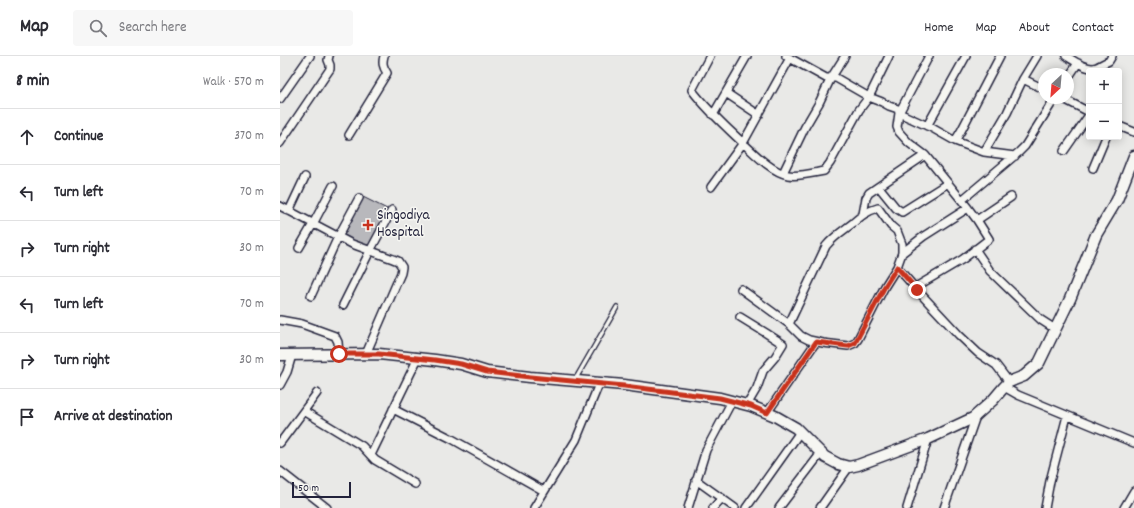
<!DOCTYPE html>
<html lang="en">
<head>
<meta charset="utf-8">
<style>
	:root { --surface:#fff; --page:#f7f7f7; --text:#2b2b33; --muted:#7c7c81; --line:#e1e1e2 }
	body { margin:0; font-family:Dekko,sans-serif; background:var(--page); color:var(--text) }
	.controls { position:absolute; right:12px; top:12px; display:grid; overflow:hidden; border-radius:4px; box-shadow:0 2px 10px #0003 }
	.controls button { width:36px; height:36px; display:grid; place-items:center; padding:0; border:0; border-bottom:1px solid var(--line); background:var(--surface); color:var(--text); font:20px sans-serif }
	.compass { position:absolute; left:758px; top:12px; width:36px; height:36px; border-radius:50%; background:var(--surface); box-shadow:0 2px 10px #0003; rotate:206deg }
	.scale { position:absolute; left:12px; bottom:10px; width:59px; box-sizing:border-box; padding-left:4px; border:2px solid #22223b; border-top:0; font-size:11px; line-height:14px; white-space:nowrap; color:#22223b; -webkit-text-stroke:3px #f6f6f2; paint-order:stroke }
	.stop { position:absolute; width:12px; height:12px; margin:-9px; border:3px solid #c8321e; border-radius:50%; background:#fff }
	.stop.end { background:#c8321e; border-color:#fff; box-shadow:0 1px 4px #0008 }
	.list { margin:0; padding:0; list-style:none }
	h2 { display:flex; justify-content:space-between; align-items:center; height:52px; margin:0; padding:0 16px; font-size:17px }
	h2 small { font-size:13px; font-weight:400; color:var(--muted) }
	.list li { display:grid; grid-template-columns:26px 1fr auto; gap:12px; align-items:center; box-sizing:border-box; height:56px; padding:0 16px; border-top:1px solid var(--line) }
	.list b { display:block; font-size:15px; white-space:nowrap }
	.list em { font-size:13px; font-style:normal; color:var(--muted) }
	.icon { flex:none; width:22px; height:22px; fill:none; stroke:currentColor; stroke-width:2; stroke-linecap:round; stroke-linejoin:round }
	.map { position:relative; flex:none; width:854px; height:452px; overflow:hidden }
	header { display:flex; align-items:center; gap:24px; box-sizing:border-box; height:56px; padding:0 20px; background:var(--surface); border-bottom:1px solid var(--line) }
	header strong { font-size:19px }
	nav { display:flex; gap:22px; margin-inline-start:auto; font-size:14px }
	.search { width:280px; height:36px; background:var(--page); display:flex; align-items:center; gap:10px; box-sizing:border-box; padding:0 14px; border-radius:4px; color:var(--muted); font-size:15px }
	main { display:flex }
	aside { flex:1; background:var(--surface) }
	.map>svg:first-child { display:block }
	.building { fill:#b8b8bc; stroke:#22223b }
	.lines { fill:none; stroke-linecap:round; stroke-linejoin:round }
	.lane-casing { stroke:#22223b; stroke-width:6 }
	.street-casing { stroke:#22223b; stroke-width:10 }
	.secondary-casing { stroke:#22223b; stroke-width:13 }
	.lane { stroke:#f6f6f2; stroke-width:3.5 }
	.street { stroke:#f6f6f2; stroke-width:7 }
	.secondary { stroke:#f6f6f2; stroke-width:10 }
	.route { stroke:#c8321e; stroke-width:5 }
	.poi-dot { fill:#c8321e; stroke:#f6f6f2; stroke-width:1.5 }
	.labels { text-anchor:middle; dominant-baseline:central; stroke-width:3; stroke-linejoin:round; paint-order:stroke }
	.poi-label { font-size:15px; fill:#22223b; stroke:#f6f6f2; text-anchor:start }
</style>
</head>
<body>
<header>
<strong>Map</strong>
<div class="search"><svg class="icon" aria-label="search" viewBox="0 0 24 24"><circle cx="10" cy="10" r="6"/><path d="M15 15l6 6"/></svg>Search here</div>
<nav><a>Home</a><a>Map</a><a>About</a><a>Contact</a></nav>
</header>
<main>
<aside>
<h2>8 min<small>Walk · 570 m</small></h2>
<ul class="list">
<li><svg class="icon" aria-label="ahead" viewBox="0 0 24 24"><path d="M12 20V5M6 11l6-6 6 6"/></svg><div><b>Continue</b></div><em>370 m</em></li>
<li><svg class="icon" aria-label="left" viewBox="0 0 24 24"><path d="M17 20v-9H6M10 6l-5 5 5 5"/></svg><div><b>Turn left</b></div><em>70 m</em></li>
<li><svg class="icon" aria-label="right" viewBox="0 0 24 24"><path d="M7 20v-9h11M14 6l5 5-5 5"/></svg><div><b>Turn right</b></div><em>30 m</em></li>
<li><svg class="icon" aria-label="left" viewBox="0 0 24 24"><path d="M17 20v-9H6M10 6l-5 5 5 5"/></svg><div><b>Turn left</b></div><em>70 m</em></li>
<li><svg class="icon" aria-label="right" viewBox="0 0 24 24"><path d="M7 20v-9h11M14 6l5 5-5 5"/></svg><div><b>Turn right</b></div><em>30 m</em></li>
<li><svg class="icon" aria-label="arrive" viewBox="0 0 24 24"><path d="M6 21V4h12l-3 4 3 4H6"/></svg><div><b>Arrive at destination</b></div></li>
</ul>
</aside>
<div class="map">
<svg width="854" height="452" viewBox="0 0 854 452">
	<rect width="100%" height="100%" fill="#e9e9e7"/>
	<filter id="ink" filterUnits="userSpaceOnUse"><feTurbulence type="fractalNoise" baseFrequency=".025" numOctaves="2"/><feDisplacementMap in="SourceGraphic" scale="8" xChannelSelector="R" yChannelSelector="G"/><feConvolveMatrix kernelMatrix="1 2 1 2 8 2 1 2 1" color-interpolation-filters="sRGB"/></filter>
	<g filter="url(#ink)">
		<path class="building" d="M 83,141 L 109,154 L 89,194 L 63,181 Z"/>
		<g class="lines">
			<g class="lane-casing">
				<path id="lane" d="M 295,324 L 337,251"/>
			</g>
			<g class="street-casing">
				<path id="street" d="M 430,0 L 412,34 C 427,54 445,70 463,87 C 475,98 492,116 508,119 C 519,121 533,117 544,115 L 550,107 L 579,54 L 589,41 L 609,0
					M 506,0 L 546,22 L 556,22 L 589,41 L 602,46 L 609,50 L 618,53 L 619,57 L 652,72 L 675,85 L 704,96 L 727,57 L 743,23 L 757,0
					M 649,0 L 619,57 L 617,71 L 619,76 L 629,87 L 645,99 L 688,152
					M 786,0 C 795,5 807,15 817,11 C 821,9 824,7 829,5 L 832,0
					M 788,22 L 798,7
					M 743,23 L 764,33
					M 446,37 L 479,59
					M 782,42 L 809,56
					M 0,43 L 30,0
					M 433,59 L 467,0
					M 647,70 L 686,0
					M 839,70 L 854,76
					M 69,79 L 107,17 C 103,11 102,7 104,0
					M 675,85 L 681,75 L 720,0
					M 0,87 L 50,13 L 50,9 L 48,4 L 49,0
					M 784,95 L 809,59
					M 704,96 L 735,100
					M 813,112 L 826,81
					M 503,117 L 525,71 L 539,47 L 551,22 L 565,0
					M 431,131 L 463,87 L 510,2
					M 599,131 L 616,152 L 622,156 L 668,127
					M 682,144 L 739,96 L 745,90 L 775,42
					M 0,150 L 72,188 L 113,203 L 118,205 L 122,211 L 121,217 L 86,298
					M 9,155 L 25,121
					M 583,158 L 586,142 L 589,137 L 645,99
					M 697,164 L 731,141
					M 19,192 L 33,168 L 53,130
					M 695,193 L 710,215 L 761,264 L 775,273
					M 622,197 L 644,180 L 688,152 L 697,164 L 709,183 L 683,203 L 634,232
					M 461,233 L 509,268 L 521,280 L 529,284 L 543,287 L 568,290 L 575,287 L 578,283 L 605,230 L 617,211
					M 31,240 L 58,181 L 79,142
					M 63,249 L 90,195 L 112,154
					M 460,261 L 486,277 L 503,288 L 495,301 L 483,315 L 477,332 L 467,349
					M 0,264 L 22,268 L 55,280 L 58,286 L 59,298
					M 509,268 L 546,190 C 554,180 564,174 573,167 C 581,160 587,155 598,152 L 611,170 L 617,175 L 622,188 L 622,197 L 617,211 L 637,234 L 679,279 L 698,297 L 716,309 L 729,326
					M 0,329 L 7,316 L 12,299
					M 724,331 L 738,339 L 854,387
					M 113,353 L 172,383 L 264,435
					M 24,355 L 82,390 L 95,404 L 135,428
					M 487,357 L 536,286
					M 0,387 L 37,337
					M 91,399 L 138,302
					M 0,415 L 47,452
					M 416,424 L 455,452
					M 254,452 L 296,384 L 319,328
					M 408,452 L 426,394 L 452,345
					M 433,452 L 442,442
					M 466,452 L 520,376
					M 499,452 L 541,397
					M 540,452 L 569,411
					M 627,452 L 648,383
					M 664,452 L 696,360
					M 765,452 L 770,425 L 787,360
					M 844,452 L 854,435"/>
			</g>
			<g class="secondary-casing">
				<path id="secondary" d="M 0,299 L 99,298 L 155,304 L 181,308 L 207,316 L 250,321 L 344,329 L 440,342 L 471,350 L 495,360 L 516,372 L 545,401 L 558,408 L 569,411 L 578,409 L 648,383 L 693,362 L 713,344 L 724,331 L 729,326 L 744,320 L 759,307 L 790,243 L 816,179 L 837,144 L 854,100"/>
			</g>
			<use href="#lane" class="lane"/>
			<use href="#street" class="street"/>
			<use href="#secondary" class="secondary"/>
		</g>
	</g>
	<g class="lines" filter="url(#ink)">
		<path class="route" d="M 59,298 L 99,298 L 155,304 L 181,308 L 207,316 L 250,321 L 344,330 L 440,342 L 471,350 L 487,357 L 536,286 L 568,290 L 575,287 L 605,230 L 617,211 L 637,234"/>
	</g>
	<path class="poi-dot" d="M86 163h4v4h4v4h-4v4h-4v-4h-4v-4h4z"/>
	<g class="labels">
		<g class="poi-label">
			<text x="97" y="160">Singodiya<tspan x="97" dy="17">Hospital</tspan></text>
		</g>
	</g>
</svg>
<div class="controls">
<button>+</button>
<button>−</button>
</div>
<svg class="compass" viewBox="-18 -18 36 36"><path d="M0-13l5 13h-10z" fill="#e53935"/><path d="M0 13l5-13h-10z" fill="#7c7c81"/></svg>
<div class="scale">50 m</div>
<div class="stop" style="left:59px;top:298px"></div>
<div class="stop end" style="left:637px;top:234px"></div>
</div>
</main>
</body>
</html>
